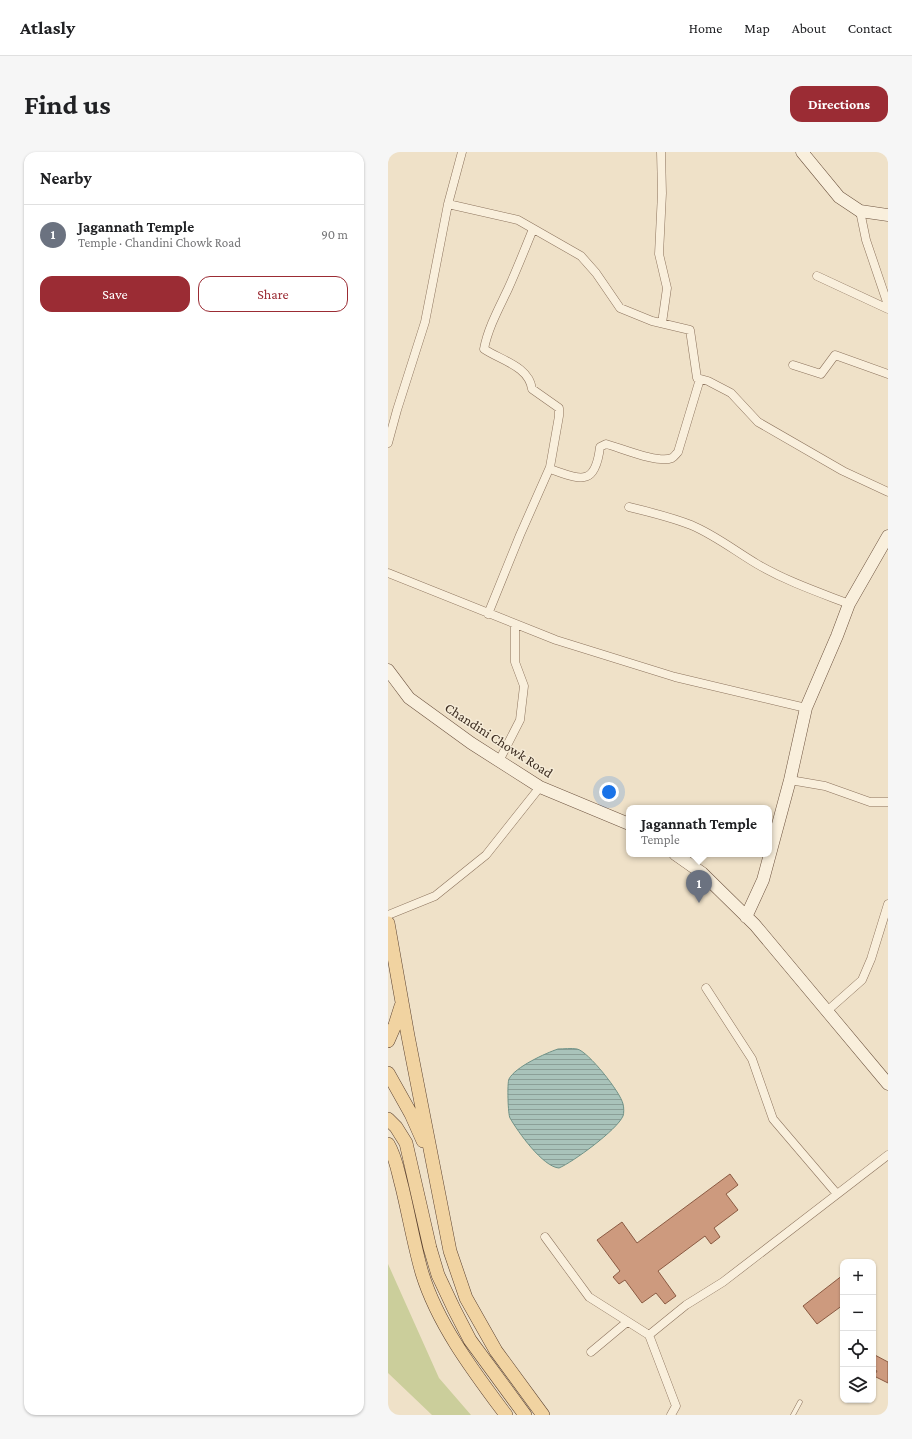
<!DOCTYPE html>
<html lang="en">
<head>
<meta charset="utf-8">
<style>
	:root { --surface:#fff; --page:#f6f6f6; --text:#202124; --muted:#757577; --line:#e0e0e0; --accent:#9b2c34 }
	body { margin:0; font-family:"Crimson Pro",serif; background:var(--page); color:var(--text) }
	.controls { position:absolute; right:12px; bottom:12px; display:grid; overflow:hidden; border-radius:8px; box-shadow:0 1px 3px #0004 }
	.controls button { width:36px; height:36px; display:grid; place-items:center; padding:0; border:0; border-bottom:1px solid var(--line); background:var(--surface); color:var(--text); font:20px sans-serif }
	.you { position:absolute; left:221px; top:640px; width:14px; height:14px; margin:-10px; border:3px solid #fff; border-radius:50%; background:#1a73e8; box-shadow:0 0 0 6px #1a73e833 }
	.badge { display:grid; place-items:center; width:26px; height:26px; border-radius:50%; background:var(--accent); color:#fff; font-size:13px; font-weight:700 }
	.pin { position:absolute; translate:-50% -33px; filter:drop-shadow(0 1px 2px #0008) }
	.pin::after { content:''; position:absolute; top:21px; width:14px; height:12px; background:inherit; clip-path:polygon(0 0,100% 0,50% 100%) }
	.popup { position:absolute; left:238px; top:653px; width:146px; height:52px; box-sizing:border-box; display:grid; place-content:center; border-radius:8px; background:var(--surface); filter:drop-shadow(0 1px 3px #0005); font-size:13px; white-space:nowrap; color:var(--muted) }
	.popup b { font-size:15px; color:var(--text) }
	.popup::after { content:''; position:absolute; left:50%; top:100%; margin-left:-8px; border:8px solid transparent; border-top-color:var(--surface) }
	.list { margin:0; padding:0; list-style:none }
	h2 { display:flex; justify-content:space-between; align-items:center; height:52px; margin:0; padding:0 16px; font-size:17px }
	h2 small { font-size:13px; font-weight:400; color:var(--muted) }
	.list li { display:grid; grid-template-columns:26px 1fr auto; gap:12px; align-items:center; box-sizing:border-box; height:60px; padding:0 16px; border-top:1px solid var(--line) }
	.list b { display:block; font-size:15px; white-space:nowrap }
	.list p { margin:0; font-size:13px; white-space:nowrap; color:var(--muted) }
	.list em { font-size:13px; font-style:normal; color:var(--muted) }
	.actions { display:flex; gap:8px; padding:12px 16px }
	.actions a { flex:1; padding:9px 0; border:1px solid var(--accent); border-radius:12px; text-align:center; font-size:14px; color:var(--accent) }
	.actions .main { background:var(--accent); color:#fff }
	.icon { flex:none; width:22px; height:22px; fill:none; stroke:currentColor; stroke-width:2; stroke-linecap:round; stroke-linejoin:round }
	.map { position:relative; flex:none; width:500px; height:1263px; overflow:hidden; border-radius:12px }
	header { display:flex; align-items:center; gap:24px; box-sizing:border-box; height:56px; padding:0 20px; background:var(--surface); border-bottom:1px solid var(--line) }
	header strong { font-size:19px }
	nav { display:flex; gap:22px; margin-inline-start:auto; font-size:14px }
	.intro { display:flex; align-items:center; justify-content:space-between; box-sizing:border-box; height:96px; padding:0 24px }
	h1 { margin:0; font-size:28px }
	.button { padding:10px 18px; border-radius:12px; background:var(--accent); color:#fff; font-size:14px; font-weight:700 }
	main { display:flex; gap:24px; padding:0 24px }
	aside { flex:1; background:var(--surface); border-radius:12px; box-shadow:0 1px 3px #0004 }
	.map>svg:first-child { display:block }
	.park { fill:#cbce9b }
	.water { fill:url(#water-rules); stroke:#6f9287 }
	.building { fill:#cd9a7e; stroke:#8b5a42 }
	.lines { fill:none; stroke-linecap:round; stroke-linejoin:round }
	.lane-casing { stroke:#8c735d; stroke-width:5 }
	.street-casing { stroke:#8c735d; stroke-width:9 }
	.secondary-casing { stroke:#6e5440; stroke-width:13 }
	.primary-casing { stroke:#5a4130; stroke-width:14 }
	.lane { stroke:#f9efdc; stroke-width:4 }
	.street { stroke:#f9efdc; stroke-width:8 }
	.secondary { stroke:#f9efdc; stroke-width:12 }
	.primary { stroke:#f1d3a1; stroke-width:13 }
	.labels { text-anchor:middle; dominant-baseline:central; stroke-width:3; stroke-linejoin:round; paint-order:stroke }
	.street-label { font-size:14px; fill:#3c2c20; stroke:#f6ecd8 }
</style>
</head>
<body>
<header>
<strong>Atlasly</strong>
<nav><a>Home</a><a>Map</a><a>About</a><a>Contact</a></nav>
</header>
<div class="intro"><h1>Find us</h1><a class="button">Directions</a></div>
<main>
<aside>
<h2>Nearby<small></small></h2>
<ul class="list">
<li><span class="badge" style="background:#6b7280">1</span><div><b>Jagannath Temple</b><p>Temple · Chandini Chowk Road</p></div><em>90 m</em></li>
</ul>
<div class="actions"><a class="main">Save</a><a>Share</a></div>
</aside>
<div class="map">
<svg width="500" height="1263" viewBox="0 0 500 1263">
	<defs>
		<pattern id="water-rules" width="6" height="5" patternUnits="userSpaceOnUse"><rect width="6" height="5" fill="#a9c3ba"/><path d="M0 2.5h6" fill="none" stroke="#8b9f97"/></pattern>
	</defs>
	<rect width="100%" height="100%" fill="#efe1c8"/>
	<path class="park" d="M 0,1112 L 51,1226 L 83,1263 L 44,1263 L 0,1221 Z"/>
	<path class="water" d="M 170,897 C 176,897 183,896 189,897 C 200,899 233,941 235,952 C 236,955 236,962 235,964 C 229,978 185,1010 171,1016 C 155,1015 130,980 122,966 C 120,963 119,931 121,927 C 127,915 158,901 170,897 Z"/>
	<path class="building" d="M 342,1022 L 350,1033 L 338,1042 L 350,1058 L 326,1076 L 332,1085 L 323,1092 L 317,1084 L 270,1119 L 288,1144 L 277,1152 L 268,1141 L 254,1151 L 237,1128 L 231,1132 L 225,1125 L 232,1119 L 209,1088 L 234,1070 L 249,1091 Z
		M 455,1123 L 455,1153 L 429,1172 L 415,1154 Z
		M 485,1202 L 500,1210 L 500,1231 L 486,1224 L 489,1219 L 485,1217 Z"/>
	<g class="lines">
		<g class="lane-casing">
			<path id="lane" d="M 405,1263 L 412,1250"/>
		</g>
		<g class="street-casing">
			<path id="street" d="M 273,0 L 274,41 L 271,102 L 279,136 L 274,171
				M 60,52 L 130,68 L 193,104 L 208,121 L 232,156 L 264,169 L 302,178 L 309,226 L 320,229 L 343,241 L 370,270 L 455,319 L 500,340
				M 472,59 L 478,88 L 500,153
				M 429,124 L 500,157
				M 405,213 L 433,222 L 447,203 L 500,222
				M 0,291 L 9,258 L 37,170 L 60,52 L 74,0
				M 162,317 C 192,327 207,336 212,295 L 218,292 C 233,296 270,312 284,306 C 286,305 288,302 290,300 L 312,227
				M 241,355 C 262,360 283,365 303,373 C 327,383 347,399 369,412 C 398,429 430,440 461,452
				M 0,421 L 168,488 L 287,525 L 418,556
				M 100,462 L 132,383 L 162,315 L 171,264 L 171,256 L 144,237 C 141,214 112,208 96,197 C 100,176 111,156 120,137 C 129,117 137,97 145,77
				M 111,609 L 132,568 L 136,534 L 127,510 L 127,472
				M 402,628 L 437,634 L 482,650 L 500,650
				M 0,763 L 47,744 L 98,703 L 152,635
				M 318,836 L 364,907 L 385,967 L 449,1042
				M 439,859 L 474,828 L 483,807 L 500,752
				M 157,1085 L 201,1145 L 261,1183 L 288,1254 L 283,1263
				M 261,1183 L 298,1153 L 335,1130 L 500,1003
				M 203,1200 L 239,1170"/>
		</g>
		<g class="secondary-casing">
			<path id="secondary" d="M 414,0 L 451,45 L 472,59 L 500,63
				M 0,518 L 21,546 L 83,591 L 152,635 L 241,672
				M 287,702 L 314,721 L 367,773 L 500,932
				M 358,765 L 375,728 L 402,628 L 418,556 L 449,484 L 461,452 L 500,384"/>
		</g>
		<g class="primary-casing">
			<path id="primary" d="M 0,771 L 20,884 L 62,1099 L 78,1146 L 108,1199 L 155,1263
				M 0,889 L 7,873 L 13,854
				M 0,921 L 23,962 L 35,989
				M 0,967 L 8,975 L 18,991 L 42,1096 L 50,1123 L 66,1157 L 82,1188 L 137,1263
				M 0,992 C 8,1005 10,1021 14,1035 C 21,1064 26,1093 34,1121 C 50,1173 86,1220 118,1263"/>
		</g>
		<use href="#lane" class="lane"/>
		<use href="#street" class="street"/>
		<use href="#secondary" class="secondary"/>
		<use href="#primary" class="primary"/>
	</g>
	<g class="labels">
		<g class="street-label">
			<text transform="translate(111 588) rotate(33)">Chandini Chowk Road</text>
		</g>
	</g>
</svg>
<div class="controls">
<button>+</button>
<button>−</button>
<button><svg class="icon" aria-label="locate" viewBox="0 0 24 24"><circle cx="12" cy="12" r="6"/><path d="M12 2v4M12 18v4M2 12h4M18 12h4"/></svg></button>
<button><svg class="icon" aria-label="layers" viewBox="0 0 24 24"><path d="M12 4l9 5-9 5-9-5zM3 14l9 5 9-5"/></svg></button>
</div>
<div class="you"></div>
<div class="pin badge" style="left:311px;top:751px;background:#6b7280">1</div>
<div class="popup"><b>Jagannath Temple</b>Temple</div>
</div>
</main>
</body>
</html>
